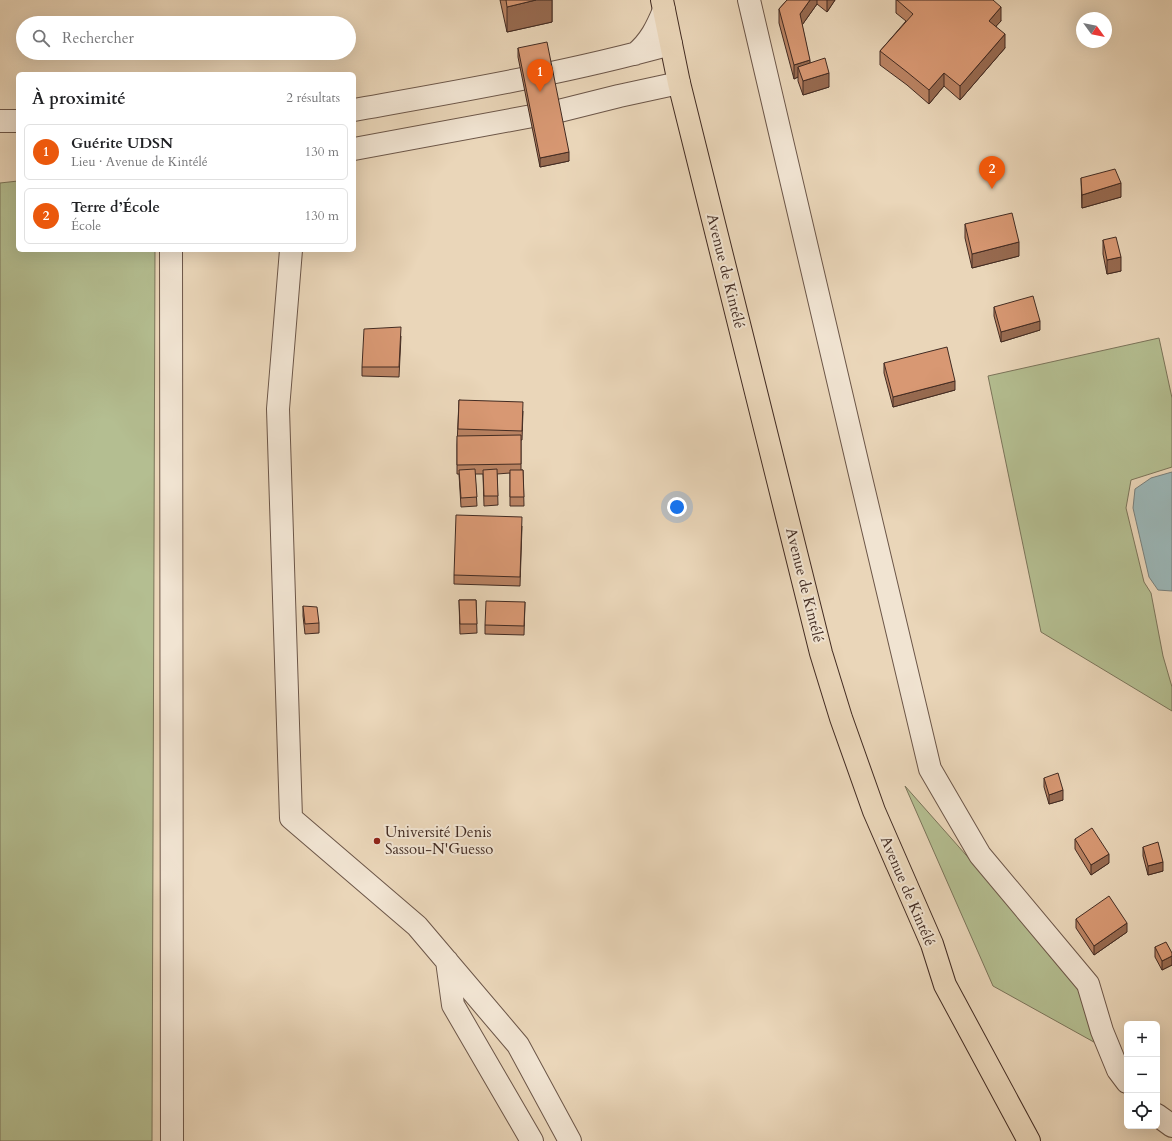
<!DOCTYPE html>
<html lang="fr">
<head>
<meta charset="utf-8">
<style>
	:root { --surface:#fff; --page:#f2f2f2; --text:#202124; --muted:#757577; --line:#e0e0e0; --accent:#ea580c }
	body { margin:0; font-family:Cardo,serif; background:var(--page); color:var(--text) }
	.controls { position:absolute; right:12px; bottom:12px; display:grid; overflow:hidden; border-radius:6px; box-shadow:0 4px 16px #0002 }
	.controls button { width:36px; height:36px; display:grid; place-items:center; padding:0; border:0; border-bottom:1px solid var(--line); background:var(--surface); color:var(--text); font:20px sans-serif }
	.compass { position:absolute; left:1076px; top:12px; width:36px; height:36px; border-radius:50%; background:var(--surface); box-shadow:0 4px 16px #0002; rotate:123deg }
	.you { position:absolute; left:677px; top:507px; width:14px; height:14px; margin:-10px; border:3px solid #fff; border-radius:50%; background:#1a73e8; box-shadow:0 0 0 6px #1a73e833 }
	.badge { display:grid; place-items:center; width:26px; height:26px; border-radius:50%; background:var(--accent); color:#fff; font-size:13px; font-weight:700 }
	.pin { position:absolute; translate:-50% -33px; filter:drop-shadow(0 1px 2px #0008) }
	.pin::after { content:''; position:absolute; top:21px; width:14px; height:12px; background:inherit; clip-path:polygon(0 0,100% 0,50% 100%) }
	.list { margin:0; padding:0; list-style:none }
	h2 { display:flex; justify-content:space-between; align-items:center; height:52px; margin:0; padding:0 16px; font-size:17px }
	h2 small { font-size:13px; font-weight:400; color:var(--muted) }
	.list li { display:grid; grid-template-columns:26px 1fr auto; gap:12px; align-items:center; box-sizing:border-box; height:56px; margin:0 8px 8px; padding:0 8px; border:1px solid var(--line); border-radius:6px }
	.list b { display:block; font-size:15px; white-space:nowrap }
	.list p { margin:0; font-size:13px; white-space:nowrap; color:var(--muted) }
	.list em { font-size:13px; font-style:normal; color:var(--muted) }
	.icon { flex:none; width:22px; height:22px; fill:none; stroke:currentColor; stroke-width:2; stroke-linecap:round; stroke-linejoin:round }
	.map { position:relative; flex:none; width:1172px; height:1141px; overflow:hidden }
	.search { position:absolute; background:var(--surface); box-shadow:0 4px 16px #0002; left:16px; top:16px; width:340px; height:44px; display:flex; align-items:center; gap:10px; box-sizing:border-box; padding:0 14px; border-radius:22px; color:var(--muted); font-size:15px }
	.panel { position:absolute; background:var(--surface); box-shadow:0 4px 16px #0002; left:16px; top:72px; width:340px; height:180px; border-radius:6px }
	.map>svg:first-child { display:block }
	.green { fill:#b4be91; stroke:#7b745a }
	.water { fill:#9bb7b8; stroke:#777f7c }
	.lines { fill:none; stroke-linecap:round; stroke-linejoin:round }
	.minor-casing { stroke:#6c5648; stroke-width:24 }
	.major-casing { stroke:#422b22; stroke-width:24 }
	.minor { stroke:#f1e4d2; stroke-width:22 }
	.major { stroke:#ead6b9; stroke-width:22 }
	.wall { fill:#ba8363; stroke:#422b22 }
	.shaded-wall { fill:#976a50; stroke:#422b22 }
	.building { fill:#d89873; stroke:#422b22 }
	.poi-dot { fill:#8f2418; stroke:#f1e4d2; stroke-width:1.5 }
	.labels { text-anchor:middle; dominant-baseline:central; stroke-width:4; stroke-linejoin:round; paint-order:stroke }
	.street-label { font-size:15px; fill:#422b22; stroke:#f1e4d2 }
	.poi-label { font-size:15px; fill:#422b22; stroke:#f1e4d2; text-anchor:start }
</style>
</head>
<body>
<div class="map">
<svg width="1172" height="1141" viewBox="0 0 1172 1141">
	<rect width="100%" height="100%" fill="#ead6b9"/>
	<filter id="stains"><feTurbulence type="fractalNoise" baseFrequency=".005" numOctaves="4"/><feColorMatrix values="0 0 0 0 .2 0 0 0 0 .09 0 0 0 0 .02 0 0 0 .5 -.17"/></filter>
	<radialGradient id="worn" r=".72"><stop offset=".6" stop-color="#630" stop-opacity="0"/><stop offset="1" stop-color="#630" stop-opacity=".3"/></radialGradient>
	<path class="green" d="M 18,181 L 18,250 L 155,250 L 152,1141 L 0,1141 L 0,183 Z
		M 1159,338 L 1172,398 L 1172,467 L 1131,480 L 1126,508 L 1144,582 L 1151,593 L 1163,656 L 1172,687 L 1172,711 L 1041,632 L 988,376 Z
		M 905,786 L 1081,985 L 1101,1046 L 993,986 Z"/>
	<path class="water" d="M 1172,472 L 1172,591 L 1158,590 L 1149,577 L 1133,508 L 1135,489 L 1151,478 Z"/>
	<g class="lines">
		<g class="minor-casing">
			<path id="minor" d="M 749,0 L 860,474 L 930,769 L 980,855 L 1088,984 L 1102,1031 L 1118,1070 L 1127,1082
				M 635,54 C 650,42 657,27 664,10
				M 354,110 C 460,91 567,73 671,44
				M 0,121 L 18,121
				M 354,149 L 559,111 L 619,96 L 679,83
				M 171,250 L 172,1141
				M 291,250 L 278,409 L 291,818 L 417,926 L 518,1045 L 570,1141
				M 447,961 L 453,1005 L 532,1141
				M 1157,1115 L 1172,1126"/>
		</g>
		<g class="major-casing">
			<path id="major" d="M 662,0 L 679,83 L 821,653 L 841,718 L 874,811 L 932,944 L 945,985 L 1029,1141"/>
		</g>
		<use href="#minor" class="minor"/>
		<use href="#major" class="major"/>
	</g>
	<path class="wall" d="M 500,0 L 552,0 L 552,22 L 507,32 Z
		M 787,0 L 835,0 L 827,12 L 817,4 L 802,25 L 810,63 L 829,87 L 803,95 L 798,81 L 798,77 L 794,79 L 779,23 L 779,9 Z
		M 896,0 L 993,0 L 1001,21 L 996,26 L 1005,48 L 960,100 L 944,86 L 929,104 L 907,85 L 880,65 L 880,51 L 906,21 L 896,13 Z
		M 518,48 L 569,161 L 540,167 L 518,57 Z
		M 1081,178 L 1121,197 L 1082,208 Z
		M 965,224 L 1019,256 L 972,268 L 965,238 Z
		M 1103,240 L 1121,271 L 1107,274 L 1103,254 Z
		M 994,307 L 1040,330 L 1001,342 L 994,316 Z
		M 401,336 L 399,377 L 362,376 L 362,367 Z
		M 884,363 L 955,390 L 893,407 L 884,373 Z
		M 459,400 L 523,411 L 522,440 L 521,440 L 521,470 L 523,470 L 524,506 L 510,506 L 510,473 L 497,474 L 498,505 L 484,506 L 483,474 L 475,474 L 477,506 L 461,507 L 459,474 L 457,474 L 457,445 Z
		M 522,526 L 520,586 L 454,584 L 454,575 Z
		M 459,600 L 476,600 L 477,633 L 460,634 Z
		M 525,602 L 524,635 L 485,634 L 485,625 Z
		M 303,606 L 319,623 L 319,633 L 305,634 L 303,616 Z
		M 1044,778 L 1063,800 L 1049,804 L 1044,787 Z
		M 1075,839 L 1109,863 L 1091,875 L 1075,849 Z
		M 1143,847 L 1163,871 L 1148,875 L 1143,856 Z
		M 1076,919 L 1127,932 L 1094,955 L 1076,928 Z
		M 1155,947 L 1172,953 L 1172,965 L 1162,970 L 1155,957 Z"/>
	<path class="shaded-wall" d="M 536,0 L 552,0 L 552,22 L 507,32 L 507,7 Z
		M 810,0 L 817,0 L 817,4 L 800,28 L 800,14 Z
		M 827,0 L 835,0 L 827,12 Z
		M 1001,7 L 1001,21 L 989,34 L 989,21 Z
		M 1005,34 L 1005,48 L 960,100 L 960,86 Z
		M 810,60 L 810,73 L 798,67 L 798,77 L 794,79 L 794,65 Z
		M 829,73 L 829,87 L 803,95 L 803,81 Z
		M 944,73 L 944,86 L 929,104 L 929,90 Z
		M 569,152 L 569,161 L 540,167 L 540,158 Z
		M 1121,183 L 1121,197 L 1082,208 L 1082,195 Z
		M 1019,242 L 1019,256 L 972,268 L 972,254 Z
		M 1121,257 L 1121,271 L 1107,274 L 1107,260 Z
		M 1040,321 L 1040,330 L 1001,342 L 1001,332 Z
		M 955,381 L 955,390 L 893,407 L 893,397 Z
		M 1063,790 L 1063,800 L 1049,804 L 1049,795 Z
		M 1109,854 L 1109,863 L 1091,875 L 1091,865 Z
		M 1163,862 L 1163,871 L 1148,875 L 1148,866 Z
		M 1127,923 L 1127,932 L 1094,955 L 1094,946 Z
		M 1172,956 L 1172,965 L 1162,970 L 1162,961 Z"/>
	<path class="building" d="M 506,0 L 536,0 L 507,7 Z
		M 787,0 L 810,0 L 800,14 L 810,60 L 794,65 L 779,9 Z
		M 897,0 L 993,0 L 1001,7 L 989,21 L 1005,34 L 960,86 L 944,73 L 929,90 L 907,72 L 880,51 L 913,14 Z
		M 547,42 L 569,152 L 540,158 L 518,48 Z
		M 825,58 L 829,73 L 803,81 L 798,67 Z
		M 1115,169 L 1121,183 L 1082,195 L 1081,178 Z
		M 1012,213 L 1019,242 L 972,254 L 965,224 Z
		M 1116,237 L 1121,257 L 1107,260 L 1103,240 Z
		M 1033,296 L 1040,321 L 1001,332 L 994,307 Z
		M 401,327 L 399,367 L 362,367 L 364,329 Z
		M 947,347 L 955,381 L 893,397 L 884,363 Z
		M 459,400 L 523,402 L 522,431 L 458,429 Z
		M 521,435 L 521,464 L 457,465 L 457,436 Z
		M 475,469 L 477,497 L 461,498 L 459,470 Z
		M 497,469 L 498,496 L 484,496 L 483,470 Z
		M 510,470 L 523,470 L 524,497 L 510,497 Z
		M 456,515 L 522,517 L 520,577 L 454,575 Z
		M 459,600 L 476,600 L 477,624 L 460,624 Z
		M 486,601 L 525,602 L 524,626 L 485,625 Z
		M 303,606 L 317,607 L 319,623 L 305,624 Z
		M 1058,773 L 1063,790 L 1049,795 L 1044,778 Z
		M 1092,828 L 1109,854 L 1091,865 L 1075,839 Z
		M 1158,842 L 1163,862 L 1148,866 L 1143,847 Z
		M 1109,896 L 1127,923 L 1094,946 L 1076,919 Z
		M 1166,942 L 1172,953 L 1172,956 L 1162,961 L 1155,947 Z"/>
	<circle class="poi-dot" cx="377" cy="841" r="4"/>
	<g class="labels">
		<g class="street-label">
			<text transform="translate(726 271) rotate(76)">Avenue de Kintélé</text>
			<text transform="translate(805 585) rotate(76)">Avenue de Kintélé</text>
			<text transform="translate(908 891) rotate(67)">Avenue de Kintélé</text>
		</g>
		<g class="poi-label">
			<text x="385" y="832">Université Denis<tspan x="385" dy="17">Sassou-N'Guesso</tspan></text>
		</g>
	</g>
	<rect width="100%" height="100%" filter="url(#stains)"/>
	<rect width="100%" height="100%" fill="url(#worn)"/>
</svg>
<div class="controls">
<button>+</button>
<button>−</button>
<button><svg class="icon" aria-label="locate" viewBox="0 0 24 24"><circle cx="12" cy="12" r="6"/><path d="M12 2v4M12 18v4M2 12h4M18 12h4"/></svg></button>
</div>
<svg class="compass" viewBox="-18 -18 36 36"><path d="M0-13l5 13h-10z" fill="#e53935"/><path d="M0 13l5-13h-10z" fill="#757577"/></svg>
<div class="you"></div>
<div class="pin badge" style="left:540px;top:92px">1</div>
<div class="pin badge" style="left:992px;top:189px">2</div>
<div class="search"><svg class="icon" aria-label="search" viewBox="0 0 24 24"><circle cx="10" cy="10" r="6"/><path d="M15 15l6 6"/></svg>Rechercher</div>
<section class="panel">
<h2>À proximité<small>2 résultats</small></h2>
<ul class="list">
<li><span class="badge">1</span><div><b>Guérite UDSN</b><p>Lieu · Avenue de Kintélé</p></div><em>130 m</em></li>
<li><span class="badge">2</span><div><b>Terre d’École</b><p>École</p></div><em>130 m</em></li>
</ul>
</section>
</div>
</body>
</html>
